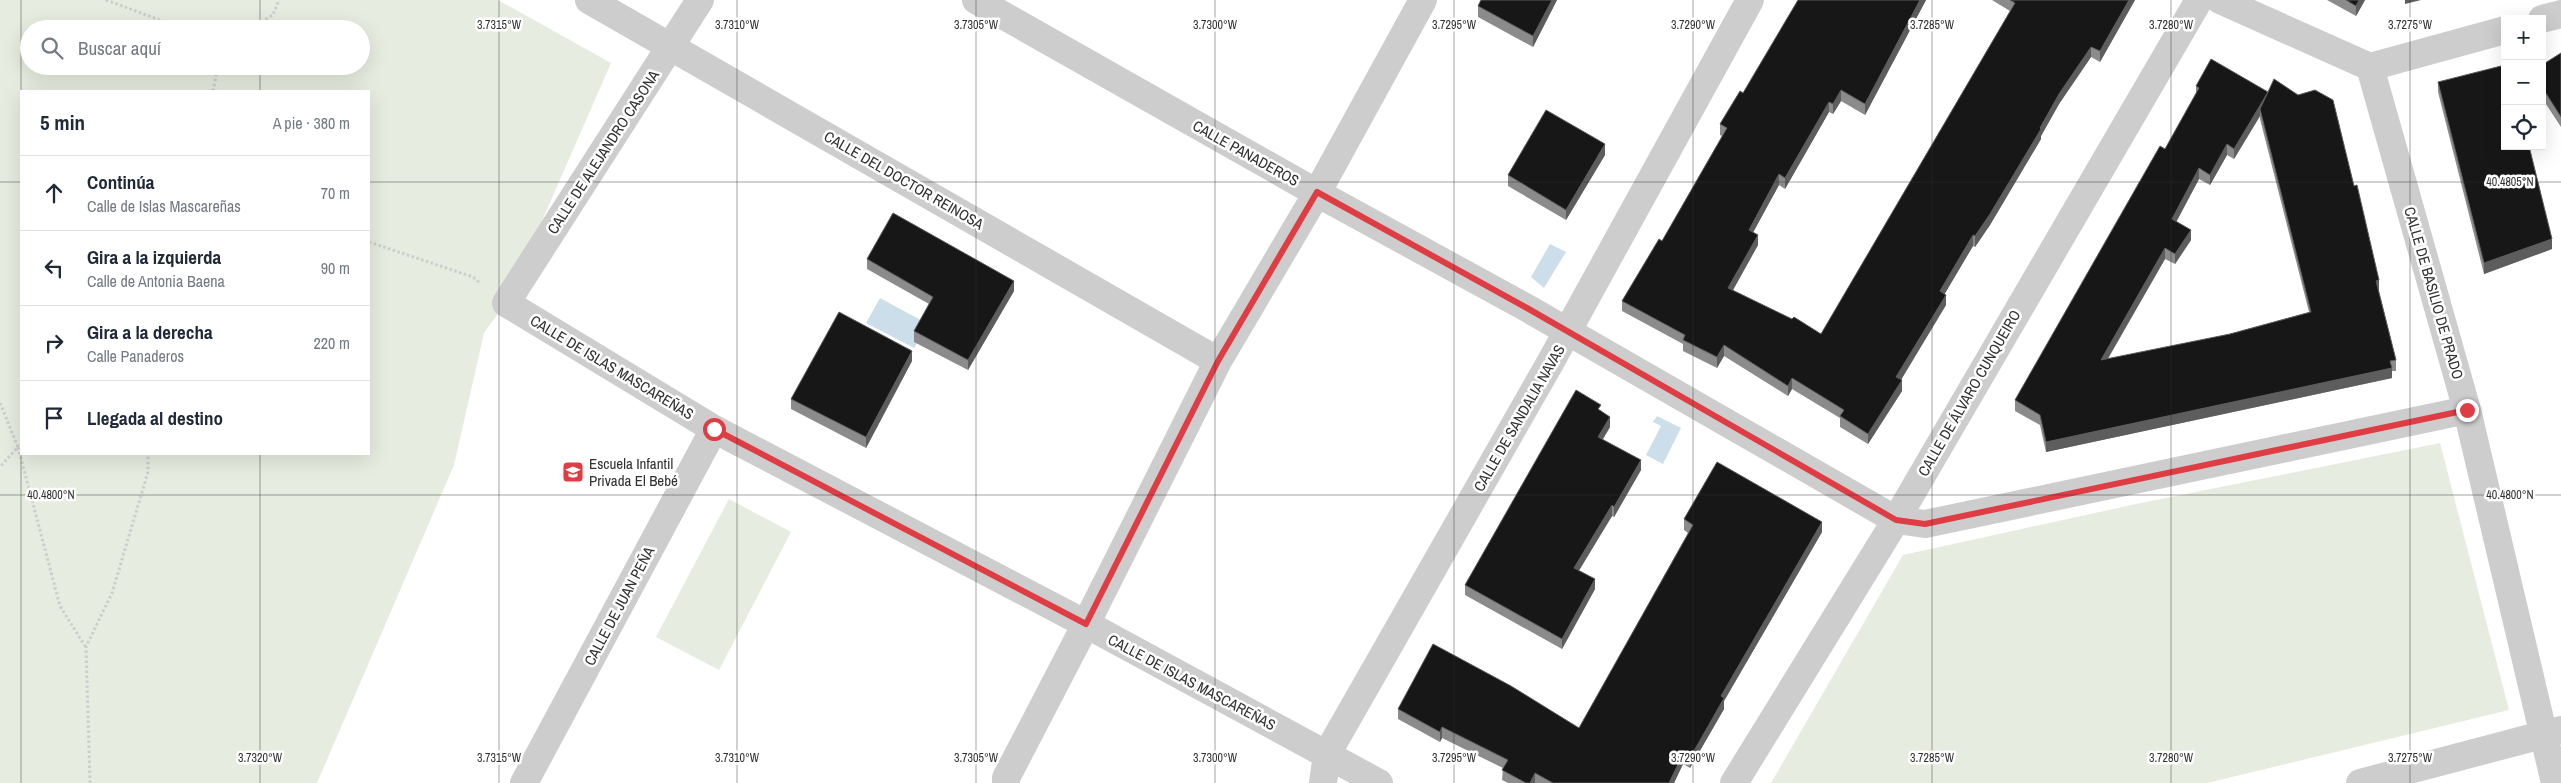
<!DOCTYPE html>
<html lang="es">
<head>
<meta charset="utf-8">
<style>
	:root { --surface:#fff; --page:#f2f2f3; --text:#1f2937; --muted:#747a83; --line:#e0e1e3 }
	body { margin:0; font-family:"Archivo Narrow",sans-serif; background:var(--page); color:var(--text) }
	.controls { position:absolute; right:15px; top:15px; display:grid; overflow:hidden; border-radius:0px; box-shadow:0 5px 20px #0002 }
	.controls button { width:45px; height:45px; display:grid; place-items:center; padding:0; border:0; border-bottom:1px solid var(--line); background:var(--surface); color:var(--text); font:25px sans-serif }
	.stop { position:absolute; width:15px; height:15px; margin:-11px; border:4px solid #dd3d43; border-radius:50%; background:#fff }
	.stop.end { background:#dd3d43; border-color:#fff; box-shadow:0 1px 5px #0008 }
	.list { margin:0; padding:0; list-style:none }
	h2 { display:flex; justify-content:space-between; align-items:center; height:65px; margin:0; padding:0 20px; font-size:21px }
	h2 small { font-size:16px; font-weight:400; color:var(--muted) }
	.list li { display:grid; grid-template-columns:32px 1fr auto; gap:15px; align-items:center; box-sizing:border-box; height:75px; padding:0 20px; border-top:1px solid var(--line) }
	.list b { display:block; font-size:19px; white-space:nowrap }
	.list p { margin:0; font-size:16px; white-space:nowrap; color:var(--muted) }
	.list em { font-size:16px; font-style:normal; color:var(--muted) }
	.icon { flex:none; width:28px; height:28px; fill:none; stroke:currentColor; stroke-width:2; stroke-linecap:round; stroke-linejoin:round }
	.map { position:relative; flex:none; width:2561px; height:783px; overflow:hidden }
	.search { position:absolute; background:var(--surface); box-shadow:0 5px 20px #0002; left:20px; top:20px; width:350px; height:55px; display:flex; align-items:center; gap:12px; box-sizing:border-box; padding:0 18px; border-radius:28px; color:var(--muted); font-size:19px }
	.panel { position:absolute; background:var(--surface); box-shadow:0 5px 20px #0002; left:20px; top:90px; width:350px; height:365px; border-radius:0px }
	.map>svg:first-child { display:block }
	.green { fill:#e6ecdf; fill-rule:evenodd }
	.water { fill:#cddeeb }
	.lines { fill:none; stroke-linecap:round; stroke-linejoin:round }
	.path { stroke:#cdcdcd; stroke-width:3; stroke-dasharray:2.5 2.5; stroke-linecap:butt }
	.street { stroke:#cdcdcd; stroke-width:28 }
	.wall { fill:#8b8b8b; fill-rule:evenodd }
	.shaded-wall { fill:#5d5d5d }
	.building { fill:#171717; stroke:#5d5d5d; fill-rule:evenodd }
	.route { stroke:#dd3d43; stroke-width:6 }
	.ticks { fill:none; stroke:#303030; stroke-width:1; stroke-opacity:0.45 }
	.labels { text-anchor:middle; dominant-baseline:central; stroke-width:5; stroke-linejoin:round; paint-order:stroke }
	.street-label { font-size:15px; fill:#303030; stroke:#fff }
	.poi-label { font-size:15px; fill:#303030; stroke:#fff; text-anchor:start }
	.ticks-label { font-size:12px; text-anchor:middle; fill:#303030; stroke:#fff; stroke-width:5; stroke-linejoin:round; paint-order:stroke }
</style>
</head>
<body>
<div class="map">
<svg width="2561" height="783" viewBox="0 0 2561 783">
	<rect width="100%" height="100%" fill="#fff"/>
	<path class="green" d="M 0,0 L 498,0 L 611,63 L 506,303 L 484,333 L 454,465 L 317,783 L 0,783 ZM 29,29 L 361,29 L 361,66 L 29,66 ZM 21,91 L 369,91 L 369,454 L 21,454 Z
		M 2440,443 L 2509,710 L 2207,783 L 1771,783 L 1903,555 L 2136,504 Z
		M 729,499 L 791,532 L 719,670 L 656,637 Z"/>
	<path class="water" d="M 1550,244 L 1566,252 L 1544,288 L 1531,277 Z
		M 880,298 L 928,324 L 914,348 L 866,323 Z
		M 1657,416 L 1681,428 L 1663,464 L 1646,455 L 1661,426 L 1653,422 Z"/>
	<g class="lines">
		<path class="path" d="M 106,0 L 184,29
			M 248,29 L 273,15 L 279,0
			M 213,91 L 218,66
			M 369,242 L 473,277 L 480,283
			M 0,403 L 18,447 L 0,467
			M 18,447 L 60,606 L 85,646
			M 90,783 L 86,647 L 112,593 L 148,472 L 148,454"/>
		<path class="street" d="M 589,0 L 1218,361
			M 700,0 L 506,303 L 714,429 L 1086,624 L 1379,783
			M 976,0 L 1317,193 L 1527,308 L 1896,520 L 1925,524 L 2467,410
			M 2220,0 L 2370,67 L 2505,30
			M 2542,19 L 2561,14
			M 2370,67 L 2467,410 L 2555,783
			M 524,783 L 714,429
			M 1006,783 L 1006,778 L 1086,624 L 1218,361 L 1317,193 L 1423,0
			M 1323,783 L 1327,754 L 1550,363 L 1750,0
			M 1734,783 L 1896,520 L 2199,0
			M 2360,783 L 2561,730"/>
	</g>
	<path class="wall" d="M 1557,0 L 1533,47 L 1478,17 L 1478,6 Z
		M 1926,0 L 1865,115 L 1841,101 L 1833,114 L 1829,112 L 1785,189 L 1779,185 L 1753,232 L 1758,245 L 1733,290 L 1821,334 L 2010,11 L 1992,0 L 2135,0 L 2100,62 L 2091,57 L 2059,104 L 2041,136 L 2041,139 L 1990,225 L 1975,247 L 1973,246 L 1944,294 L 1946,305 L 1901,380 L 1902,391 L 1868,444 L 1840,427 L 1840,418 L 1792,389 L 1788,396 L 1724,356 L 1717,368 L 1683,351 L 1683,344 L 1622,311 L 1622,301 L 1662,241 L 1722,136 L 1720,135 L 1720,124 L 1743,93 Z
		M 2327,0 L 2365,0 L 2356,16 Z
		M 2561,53 L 2561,127 L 2542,98 L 2542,65 Z
		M 2438,82 L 2552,249 L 2484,274 L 2438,92 Z
		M 2196,86 L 2268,92 L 2379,291 L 2396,360 L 2396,371 L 2392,371 L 2392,378 L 2046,452 L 2040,425 L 2015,411 L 2015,400 L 2165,149 L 2196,94 ZM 2260,116 L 2260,119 L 2309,312 L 2230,334 L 2108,359 L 2165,259 L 2175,264 L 2191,240 L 2176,222 L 2199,179 L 2210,185 L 2227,155 L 2234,159 Z
		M 1605,155 L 1566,220 L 1508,186 L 1508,175 Z
		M 867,259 L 1014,291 L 968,370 L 914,342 L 914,331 L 929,304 L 867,269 Z
		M 912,361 L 866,448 L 791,409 L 791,399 Z
		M 1601,410 L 1610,427 L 1603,439 L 1641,470 L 1614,517 L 1612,516 L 1578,571 L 1595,589 L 1562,649 L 1465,595 L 1465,585 Z
		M 1684,519 L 1822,532 L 1724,701 L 1724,709 L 1690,768 L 1683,764 L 1674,783 L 1508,783 L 1502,780 L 1503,768 L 1442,738 L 1440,742 L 1398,719 L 1398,709 L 1579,728 L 1688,533 L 1684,530 Z"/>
	<path class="shaded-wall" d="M 1552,0 L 1557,0 L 1533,47 L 1533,36 Z
		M 1920,0 L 1926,0 L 1865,115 L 1865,104 Z
		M 2129,0 L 2135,0 L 2100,62 L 2100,51 Z
		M 2359,0 L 2365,0 L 2356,16 L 2356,6 Z
		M 2405,0 L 2421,0 L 2405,4 Z
		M 2091,47 L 2091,57 L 2059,104 L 2041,136 L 2041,139 L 1990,225 L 1975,247 L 1975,236 L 2040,128 L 2059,94 Z
		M 1841,90 L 1841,101 L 1833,114 L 1833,104 Z
		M 2268,92 L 2260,109 L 2260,116 L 2234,159 L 2234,149 Z
		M 1829,102 L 1829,112 L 1785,189 L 1785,178 Z
		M 1605,144 L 1605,155 L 1566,220 L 1566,210 Z
		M 2227,144 L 2227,155 L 2210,185 L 2210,175 Z
		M 2199,168 L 2199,179 L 2172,230 L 2172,219 Z
		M 1779,174 L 1779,185 L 1749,240 L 1749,230 Z
		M 2191,230 L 2191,240 L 2175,264 L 2175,254 Z
		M 1758,235 L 1758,245 L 1728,299 L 1728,288 Z
		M 1973,235 L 1973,246 L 1940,302 L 1940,291 Z
		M 2552,239 L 2552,249 L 2484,274 L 2484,263 Z
		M 2165,248 L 2165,259 L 2101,370 L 2101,360 Z
		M 2379,280 L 2379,291 L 2376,292 L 2376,281 Z
		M 1014,281 L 1014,291 L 968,370 L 968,360 Z
		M 1946,295 L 1946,305 L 1896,388 L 1896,377 Z
		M 1724,345 L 1724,356 L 1717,368 L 1717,357 Z
		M 912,351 L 912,361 L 866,448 L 866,437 Z
		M 2392,368 L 2392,378 L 2046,452 L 2046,442 Z
		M 1792,378 L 1792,389 L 1788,396 L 1788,386 Z
		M 1902,380 L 1902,391 L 1868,444 L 1868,434 Z
		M 1610,417 L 1610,427 L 1598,447 L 1598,437 Z
		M 1641,460 L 1641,470 L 1614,517 L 1614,507 Z
		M 1612,505 L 1612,516 L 1574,579 L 1574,568 Z
		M 1822,522 L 1822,532 L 1724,701 L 1724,709 L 1690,768 L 1690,758 L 1721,696 Z
		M 1595,579 L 1595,589 L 1562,649 L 1562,639 Z
		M 1442,727 L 1442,738 L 1440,742 L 1440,732 Z
		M 1683,754 L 1683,764 L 1674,783 L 1669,783 Z
		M 1535,773 L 1535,783 L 1530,783 Z"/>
	<path class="building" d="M 1481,0 L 1552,0 L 1533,36 L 1478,6 Z
		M 1798,0 L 1920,0 L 1865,104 L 1841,90 L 1833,104 L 1829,102 L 1785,178 L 1779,174 L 1749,230 L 1758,235 L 1728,288 L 1792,319 L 1794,317 L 1821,334 L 2015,3 L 2010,0 L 2129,0 L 2100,51 L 2091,47 L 2059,94 L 2040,128 L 2041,129 L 1990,214 L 1975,236 L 1973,235 L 1940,291 L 1946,295 L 1896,377 L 1902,380 L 1868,434 L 1840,416 L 1844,410 L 1792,378 L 1788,386 L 1724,345 L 1717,357 L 1683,340 L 1685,335 L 1622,301 L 1659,239 L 1662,241 L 1727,128 L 1720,124 L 1740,91 L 1743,93 Z
		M 2346,0 L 2359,0 L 2356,6 Z
		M 2561,53 L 2561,117 L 2542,87 L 2542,65 Z
		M 2211,59 L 2268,92 L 2274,79 L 2298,95 L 2315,90 L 2333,100 L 2354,186 L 2357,185 L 2379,280 L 2376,281 L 2396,360 L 2390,361 L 2392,368 L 2046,442 L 2040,415 L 2015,400 L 2160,146 L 2165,149 L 2199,88 L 2196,86 ZM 2268,92 L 2260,109 L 2311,312 L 2230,334 L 2101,360 L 2165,248 L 2175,254 L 2191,230 L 2172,219 L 2199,168 L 2210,175 L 2227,144 L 2234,149 Z
		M 2505,65 L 2505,146 L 2529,146 L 2552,239 L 2484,263 L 2438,82 Z
		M 1546,110 L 1605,144 L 1566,210 L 1508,175 Z
		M 893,213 L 1014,281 L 968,360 L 914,331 L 933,297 L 867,259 Z
		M 839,312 L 912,351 L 866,437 L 791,399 Z
		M 1576,390 L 1601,405 L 1598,409 L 1610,417 L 1598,437 L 1641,460 L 1614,507 L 1612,505 L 1574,568 L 1595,579 L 1562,639 L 1465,585 Z
		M 1717,462 L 1822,522 L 1721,696 L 1724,698 L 1690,758 L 1683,754 L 1669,783 L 1553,783 L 1535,773 L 1530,783 L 1526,783 L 1502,770 L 1508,760 L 1442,727 L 1440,732 L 1398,709 L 1433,644 L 1511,686 L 1579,728 L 1693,525 L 1684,519 Z"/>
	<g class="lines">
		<path class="route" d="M 714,429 L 1086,624 L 1218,361 L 1317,192 L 1527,308 L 1896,520 L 1925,524 L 2467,410"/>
	</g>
	<path class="ticks" d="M 21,0 L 21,783M 260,0 L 260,29M 499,0 L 499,783M 737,0 L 737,783M 976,0 L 976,783M 1215,0 L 1215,783M 1454,0 L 1454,783M 1693,0 L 1693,783M 1932,0 L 1932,783M 2171,0 L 2171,783M 2410,0 L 2410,783M 260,66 L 260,91M 0,182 L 21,182M 369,182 L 2561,182M 260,454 L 260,783M 0,495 L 2561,495"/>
	<defs>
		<g id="school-square" transform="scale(1.125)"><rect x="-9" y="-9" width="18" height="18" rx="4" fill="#dd3d43" stroke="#fff"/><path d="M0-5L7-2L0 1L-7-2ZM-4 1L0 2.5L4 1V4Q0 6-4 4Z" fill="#fff"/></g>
	</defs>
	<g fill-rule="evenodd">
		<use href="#school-square" x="573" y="472"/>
	</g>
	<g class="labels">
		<g class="street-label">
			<text transform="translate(603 152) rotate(-57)">CALLE DE ALEJANDRO CASONA</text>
			<text transform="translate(1246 153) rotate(29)">CALLE PANADEROS</text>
			<text transform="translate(904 180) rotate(30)">CALLE DEL DOCTOR REINOSA</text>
			<text transform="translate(2434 293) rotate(74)">CALLE DE BASILIO DE PRADO</text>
			<text transform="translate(612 367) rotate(31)">CALLE DE ISLAS MASCAREÑAS</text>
			<text transform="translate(1969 393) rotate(-60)">CALLE DE ÁLVARO CUNQUEIRO</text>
			<text transform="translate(1519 418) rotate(-60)">CALLE DE SANDALIA NAVAS</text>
			<text transform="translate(619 606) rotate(-62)">CALLE DE JUAN PEÑA</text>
			<text transform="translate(1192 682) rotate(28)">CALLE DE ISLAS MASCAREÑAS</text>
		</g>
		<g class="poi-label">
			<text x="589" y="463">Escuela Infantil<tspan x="589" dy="17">Privada El Bebé</tspan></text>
		</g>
	</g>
	<g class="ticks-label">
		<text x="499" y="29">3.7315°W</text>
		<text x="737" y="29">3.7310°W</text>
		<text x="976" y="29">3.7305°W</text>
		<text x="1215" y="29">3.7300°W</text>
		<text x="1454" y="29">3.7295°W</text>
		<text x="1693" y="29">3.7290°W</text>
		<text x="1932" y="29">3.7285°W</text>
		<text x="2171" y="29">3.7280°W</text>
		<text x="2410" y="29">3.7275°W</text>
		<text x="2510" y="186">40.4805°N</text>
		<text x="51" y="499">40.4800°N</text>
		<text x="2510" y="499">40.4800°N</text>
		<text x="260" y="762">3.7320°W</text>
		<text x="499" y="762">3.7315°W</text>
		<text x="737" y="762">3.7310°W</text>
		<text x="976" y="762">3.7305°W</text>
		<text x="1215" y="762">3.7300°W</text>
		<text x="1454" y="762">3.7295°W</text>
		<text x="1693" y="762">3.7290°W</text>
		<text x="1932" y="762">3.7285°W</text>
		<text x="2171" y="762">3.7280°W</text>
		<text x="2410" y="762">3.7275°W</text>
	</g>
</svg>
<div class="controls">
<button>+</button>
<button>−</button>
<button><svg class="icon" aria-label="locate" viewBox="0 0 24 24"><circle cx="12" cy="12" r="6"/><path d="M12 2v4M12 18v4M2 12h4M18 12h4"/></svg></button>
</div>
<div class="stop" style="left:714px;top:429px"></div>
<div class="stop end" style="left:2467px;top:410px"></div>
<div class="search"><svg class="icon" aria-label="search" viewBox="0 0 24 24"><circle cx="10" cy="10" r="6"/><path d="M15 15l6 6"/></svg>Buscar aquí</div>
<section class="panel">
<h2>5 min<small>A pie · 380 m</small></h2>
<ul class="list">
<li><svg class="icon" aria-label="ahead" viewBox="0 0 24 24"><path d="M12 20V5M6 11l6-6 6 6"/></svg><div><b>Continúa</b><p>Calle de Islas Mascareñas</p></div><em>70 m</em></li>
<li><svg class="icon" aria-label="left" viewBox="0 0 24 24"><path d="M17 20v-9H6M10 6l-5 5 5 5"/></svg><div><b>Gira a la izquierda</b><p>Calle de Antonia Baena</p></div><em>90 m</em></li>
<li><svg class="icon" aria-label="right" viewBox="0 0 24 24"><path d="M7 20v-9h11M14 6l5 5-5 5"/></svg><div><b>Gira a la derecha</b><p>Calle Panaderos</p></div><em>220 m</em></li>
<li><svg class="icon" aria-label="arrive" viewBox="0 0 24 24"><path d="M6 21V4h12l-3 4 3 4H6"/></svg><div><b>Llegada al destino</b></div></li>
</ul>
</section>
</div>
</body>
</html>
